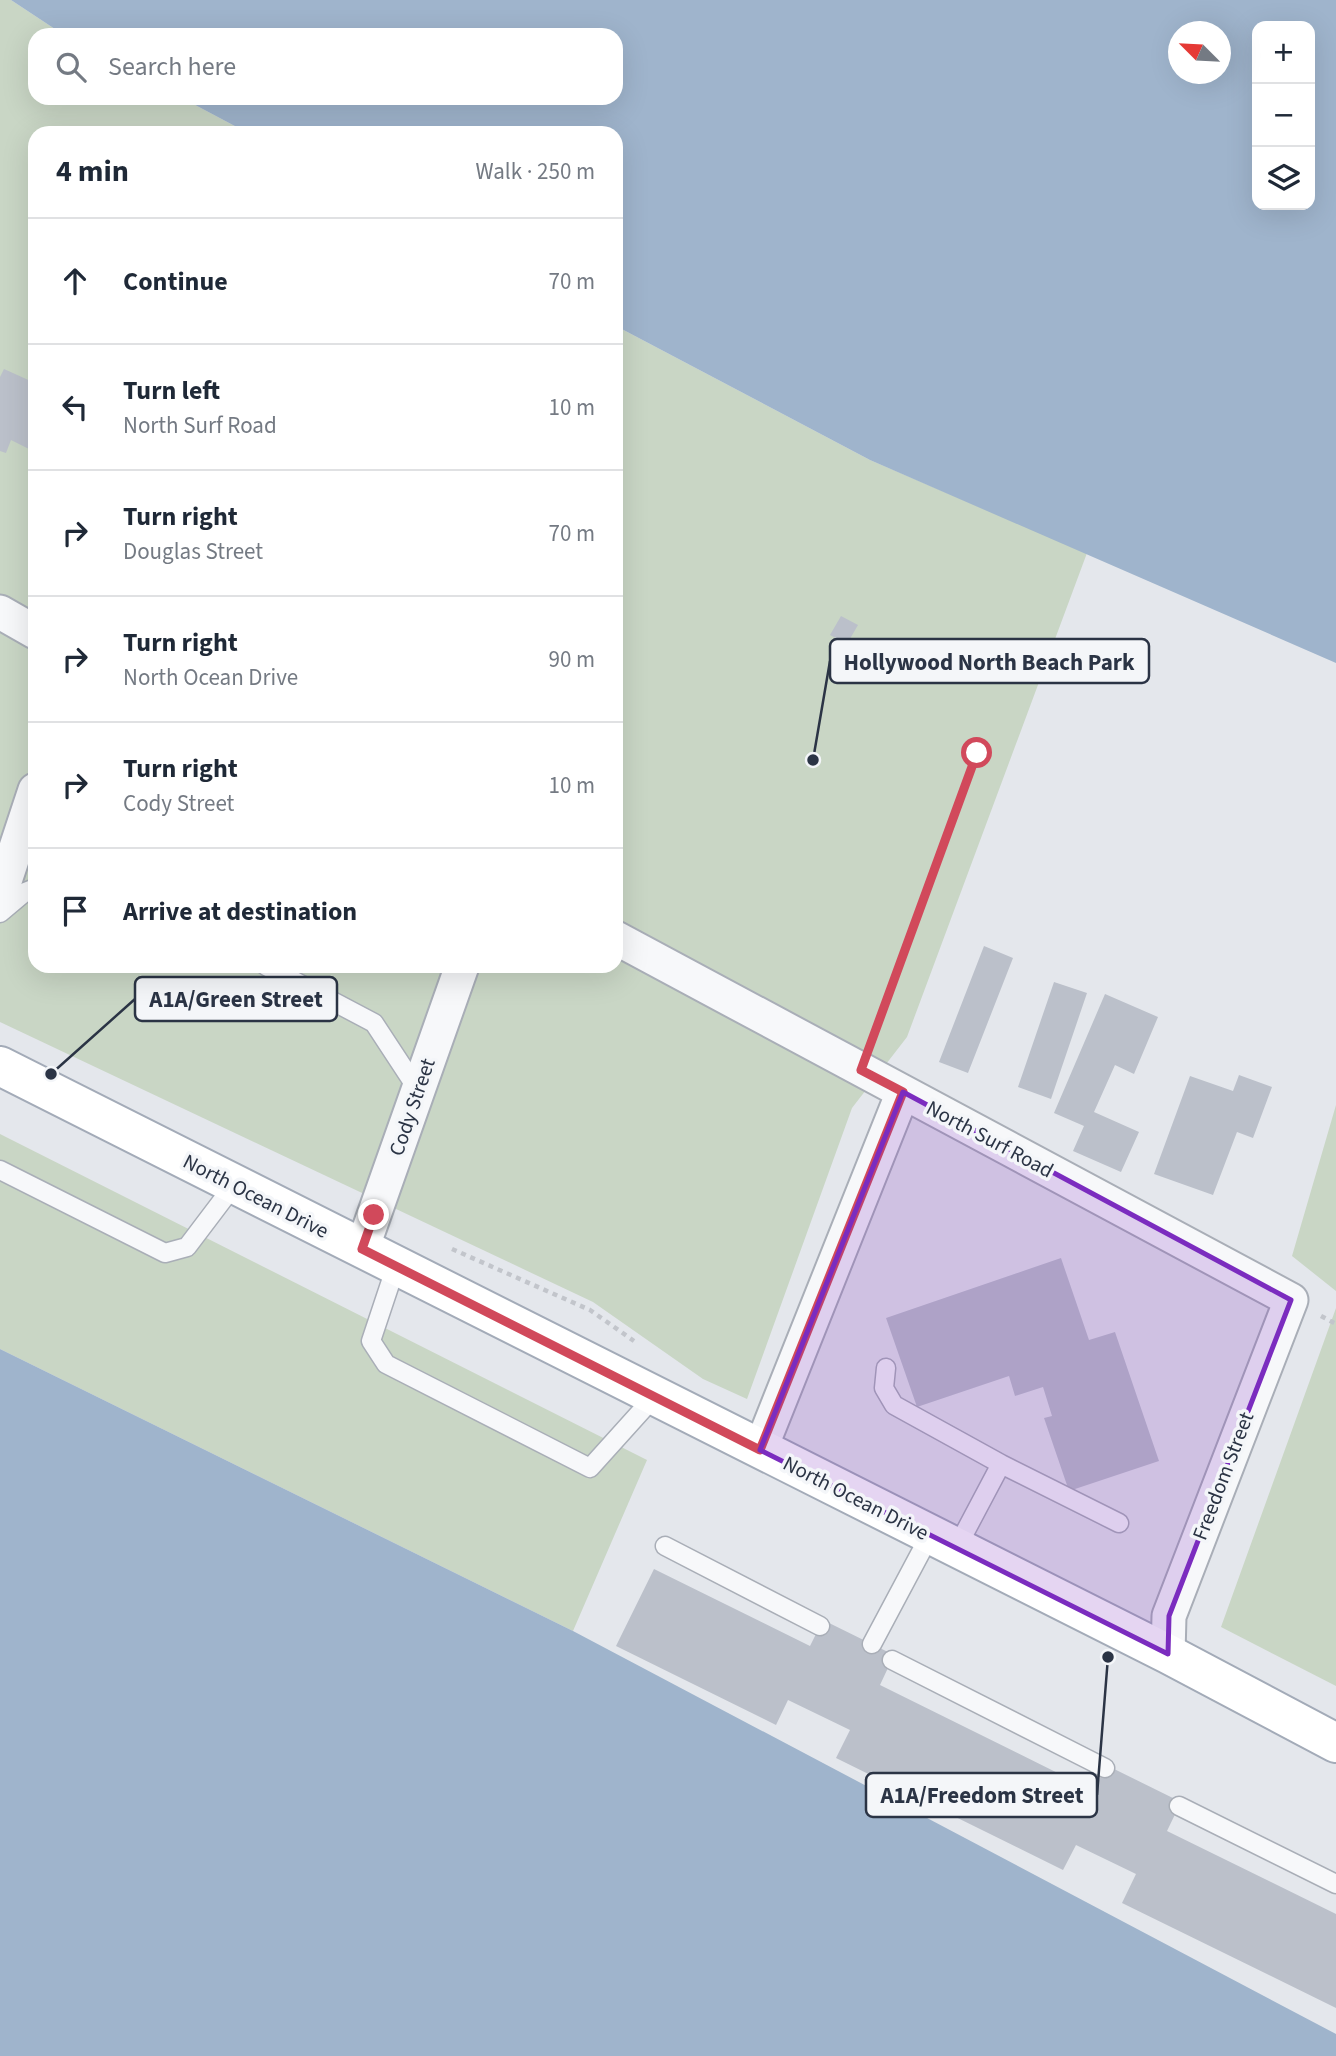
<!DOCTYPE html>
<html lang="en">
<head>
<meta charset="utf-8">
<style>
	:root { --surface:#fff; --page:#f6f6f7; --text:#1f2937; --muted:#747a83; --line:#e0e1e3 }
	body { margin:0; font-family:"Source Sans 3",sans-serif; background:var(--page); color:var(--text) }
	.controls { position:absolute; right:21px; top:21px; display:grid; overflow:hidden; border-radius:14px; box-shadow:0 7px 28px #0002 }
	.controls button { width:63px; height:63px; display:grid; place-items:center; padding:0; border:0; border-bottom:2px solid var(--line); background:var(--surface); color:var(--text); font:35px sans-serif }
	.compass { position:absolute; left:1168px; top:21px; width:63px; height:63px; border-radius:50%; background:var(--surface); box-shadow:0 7px 28px #0002; rotate:294deg }
	.stop { position:absolute; width:21px; height:21px; margin:-16px; border:5px solid #d1495b; border-radius:50%; background:#fff }
	.stop.end { background:#d1495b; border-color:#fff; box-shadow:0 2px 7px #0008 }
	.list { margin:0; padding:0; list-style:none }
	h2 { display:flex; justify-content:space-between; align-items:center; height:91px; margin:0; padding:0 28px; font-size:30px }
	h2 small { font-size:23px; font-weight:400; color:var(--muted) }
	.list li { display:grid; grid-template-columns:46px 1fr auto; gap:21px; align-items:center; box-sizing:border-box; height:126px; padding:0 28px; border-top:2px solid var(--line) }
	.list b { display:block; font-size:26px; white-space:nowrap }
	.list p { margin:0; font-size:23px; white-space:nowrap; color:var(--muted) }
	.list em { font-size:23px; font-style:normal; color:var(--muted) }
	.icon { flex:none; width:38px; height:38px; fill:none; stroke:currentColor; stroke-width:2; stroke-linecap:round; stroke-linejoin:round }
	.map { position:relative; flex:none; width:1336px; height:2056px; overflow:hidden }
	.search { position:absolute; background:var(--surface); box-shadow:0 7px 28px #0002; left:28px; top:28px; width:595px; height:77px; display:flex; align-items:center; gap:18px; box-sizing:border-box; padding:0 24px; border-radius:21px; color:var(--muted); font-size:26px }
	.panel { position:absolute; background:var(--surface); box-shadow:0 7px 28px #0002; left:28px; top:126px; width:595px; height:847px; border-radius:21px }
	.map>svg:first-child { display:block }
	.green { fill:#c9d6c5 }
	.water { fill:#9fb4cc; fill-rule:evenodd }
	.building { fill:#bbc0ca }
	.lines { fill:none; stroke-linecap:round; stroke-linejoin:round }
	.lane-casing { stroke:#a9aeb7; stroke-width:21 }
	.street-casing { stroke:#a9aeb7; stroke-width:37 }
	.primary-casing { stroke:#a3abb8; stroke-width:42 }
	.path { stroke:#c2c5cb; stroke-width:4.5; stroke-dasharray:5 5; stroke-linecap:butt }
	.lane { stroke:#f7f8fa; stroke-width:18 }
	.street { stroke:#f7f8fa; stroke-width:33 }
	.primary { stroke:#fff; stroke-width:38 }
	.route { stroke:#d1495b; stroke-width:9 }
	.marked { fill:#7b2cbf; fill-opacity:0.2; stroke:#7b2cbf; stroke-width:5; stroke-linejoin:round }
	.labels { text-anchor:middle; dominant-baseline:central; stroke-width:7; stroke-linejoin:round; paint-order:stroke }
	.street-label { font-size:21px; fill:#2b3445; stroke:#f4f6f9 }
	.leader { fill:none; stroke:#2b3445; stroke-width:2.5 }
	.callout-dot { fill:#2b3445; stroke:#f4f6f9; stroke-width:2.5 }
	.callout { fill:#f4f6f9; stroke:#2b3445; stroke-width:2.5 }
	.callout-label { font-size:23px; text-anchor:middle; font-weight:bold; fill:#2b3445 }
</style>
</head>
<body>
<div class="map">
<svg width="1336" height="2056" viewBox="0 0 1336 2056">
	<rect width="100%" height="100%" fill="#e4e7ec"/>
	<path class="green" d="M 0,0 L 11,0 L 64,35 L 35,35 L 35,98 L 182,98 L 248,133 L 35,133 L 35,966 L 616,966 L 616,326 L 870,460 L 1087,553 L 907,1037 L 852,1108 L 747,1399 L 703,1379 L 593,1302 L 0,1022 Z
		M 1336,1105 L 1336,1291 L 1292,1256 Z
		M 0,1134 L 647,1460 L 573,1631 L 0,1349 Z
		M 1336,1308 L 1336,1686 L 1221,1627 Z"/>
	<path class="water" d="M 11,0 L 1336,0 L 1336,663 L 870,460 L 616,326 L 616,133 L 248,133 L 182,98 L 616,98 L 616,35 L 64,35 ZM 1257,26 L 1310,26 L 1310,205 L 1257,205 ZM 1178,32 L 1220,32 L 1220,74 L 1178,74 Z
		M 0,1349 L 573,1631 L 1336,2034 L 1336,2056 L 0,2056 Z"/>
	<path class="building" d="M 4,369 L 35,383 L 35,452 L 11,440 L 6,453 L 0,451 L 0,377 Z
		M 841,616 L 858,625 L 847,644 L 830,635 Z
		M 984,946 L 1013,958 L 968,1073 L 939,1062 Z
		M 1054,982 L 1087,993 L 1051,1099 L 1018,1087 Z
		M 1105,994 L 1158,1017 L 1134,1074 L 1115,1065 L 1094,1112 L 1139,1132 L 1121,1172 L 1073,1151 L 1084,1126 L 1054,1113 Z
		M 1239,1075 L 1272,1087 L 1253,1138 L 1237,1132 L 1213,1195 L 1154,1174 L 1190,1076 L 1233,1091 Z
		M 1061,1258 L 1089,1340 L 1115,1332 L 1159,1461 L 1069,1491 L 1044,1418 L 1052,1416 L 1043,1387 L 1015,1396 L 1009,1376 L 917,1407 L 886,1318 Z
		M 654,1569 L 810,1646 L 823,1620 L 894,1655 L 880,1685 L 1094,1791 L 1106,1765 L 1181,1802 L 1167,1831 L 1336,1914 L 1336,2008 L 1122,1903 L 1136,1874 L 1076,1845 L 1063,1870 L 836,1758 L 850,1730 L 788,1700 L 776,1725 L 616,1646 Z"/>
	<g class="lines">
		<g class="lane-casing">
			<path id="lane" d="M 0,913 L 25,892 L 35,888
				M 266,966 L 374,1023 L 418,1090
				M 0,1170 L 165,1253 L 187,1247 L 234,1185
				M 396,1266 L 371,1341 L 386,1364 L 590,1468 L 654,1397
				M 886,1368 L 884,1388 L 894,1405 L 1001,1464 L 956,1549
				M 1001,1464 L 1119,1523
				M 665,1546 L 820,1626
				M 872,1644 L 930,1535
				M 892,1660 L 1105,1768
				M 1179,1806 L 1336,1884"/>
		</g>
		<g class="street-casing">
			<path id="street" d="M 0,612 L 35,632
				M 0,896 L 35,790
				M 616,938 L 1291,1300 L 1169,1616 L 1168,1654
				M 362,1249 L 462,966
				M 760,1450 L 903,1092"/>
		</g>
		<g class="primary-casing">
			<path id="primary" d="M 0,1066 L 1168,1654 L 1336,1743"/>
		</g>
		<path class="path" d="M 872,1039 L 977,753
			M 452,1249 L 590,1310 L 634,1341
			M 1321,1316 L 1336,1324"/>
		<use href="#lane" class="lane"/>
		<use href="#street" class="street"/>
		<use href="#primary" class="primary"/>
	</g>
	<g class="lines">
		<path class="route" d="M 374,1215 L 362,1249 L 760,1450 L 903,1092 L 861,1070 L 977,753"/>
	</g>
	<path class="marked" d="M 903,1092 L 1291,1300 L 1169,1616 L 1168,1654 L 760,1450 Z"/>
	<g class="labels">
		<g class="street-label">
			<text transform="translate(412 1107) rotate(-71)">Cody Street</text>
			<text transform="translate(990 1139) rotate(28)">North Surf Road</text>
			<text transform="translate(256 1196) rotate(27)">North Ocean Drive</text>
			<text transform="translate(1223 1476) rotate(-69)">Freedom Street</text>
			<text transform="translate(856 1498) rotate(27)">North Ocean Drive</text>
		</g>
	</g>
	<path class="leader" d="M813 760L830 661M51 1074L135 999M1108 1657L1097 1795"/>
	<g class="callout-dot">
		<circle cx="813" cy="760" r="7"/>
		<circle cx="51" cy="1074" r="7"/>
		<circle cx="1108" cy="1657" r="7"/>
	</g>
	<g class="callout">
		<rect x="830" y="639" width="319" height="44" rx="7"/>
		<rect x="135" y="977" width="202" height="44" rx="7"/>
		<rect x="866" y="1773" width="231" height="44" rx="7"/>
	</g>
	<g class="callout-label">
		<text x="989" y="670">Hollywood North Beach Park</text>
		<text x="236" y="1007">A1A/Green Street</text>
		<text x="982" y="1803">A1A/Freedom Street</text>
	</g>
</svg>
<div class="controls">
<button>+</button>
<button>−</button>
<button><svg class="icon" aria-label="layers" viewBox="0 0 24 24"><path d="M12 4l9 5-9 5-9-5zM3 14l9 5 9-5"/></svg></button>
</div>
<svg class="compass" viewBox="-18 -18 36 36"><path d="M0-13l5 13h-10z" fill="#e53935"/><path d="M0 13l5-13h-10z" fill="#747a83"/></svg>
<div class="stop" style="left:977px;top:753px"></div>
<div class="stop end" style="left:374px;top:1215px"></div>
<div class="search"><svg class="icon" aria-label="search" viewBox="0 0 24 24"><circle cx="10" cy="10" r="6"/><path d="M15 15l6 6"/></svg>Search here</div>
<section class="panel">
<h2>4 min<small>Walk · 250 m</small></h2>
<ul class="list">
<li><svg class="icon" aria-label="ahead" viewBox="0 0 24 24"><path d="M12 20V5M6 11l6-6 6 6"/></svg><div><b>Continue</b></div><em>70 m</em></li>
<li><svg class="icon" aria-label="left" viewBox="0 0 24 24"><path d="M17 20v-9H6M10 6l-5 5 5 5"/></svg><div><b>Turn left</b><p>North Surf Road</p></div><em>10 m</em></li>
<li><svg class="icon" aria-label="right" viewBox="0 0 24 24"><path d="M7 20v-9h11M14 6l5 5-5 5"/></svg><div><b>Turn right</b><p>Douglas Street</p></div><em>70 m</em></li>
<li><svg class="icon" aria-label="right" viewBox="0 0 24 24"><path d="M7 20v-9h11M14 6l5 5-5 5"/></svg><div><b>Turn right</b><p>North Ocean Drive</p></div><em>90 m</em></li>
<li><svg class="icon" aria-label="right" viewBox="0 0 24 24"><path d="M7 20v-9h11M14 6l5 5-5 5"/></svg><div><b>Turn right</b><p>Cody Street</p></div><em>10 m</em></li>
<li><svg class="icon" aria-label="arrive" viewBox="0 0 24 24"><path d="M6 21V4h12l-3 4 3 4H6"/></svg><div><b>Arrive at destination</b></div></li>
</ul>
</section>
</div>
</body>
</html>
